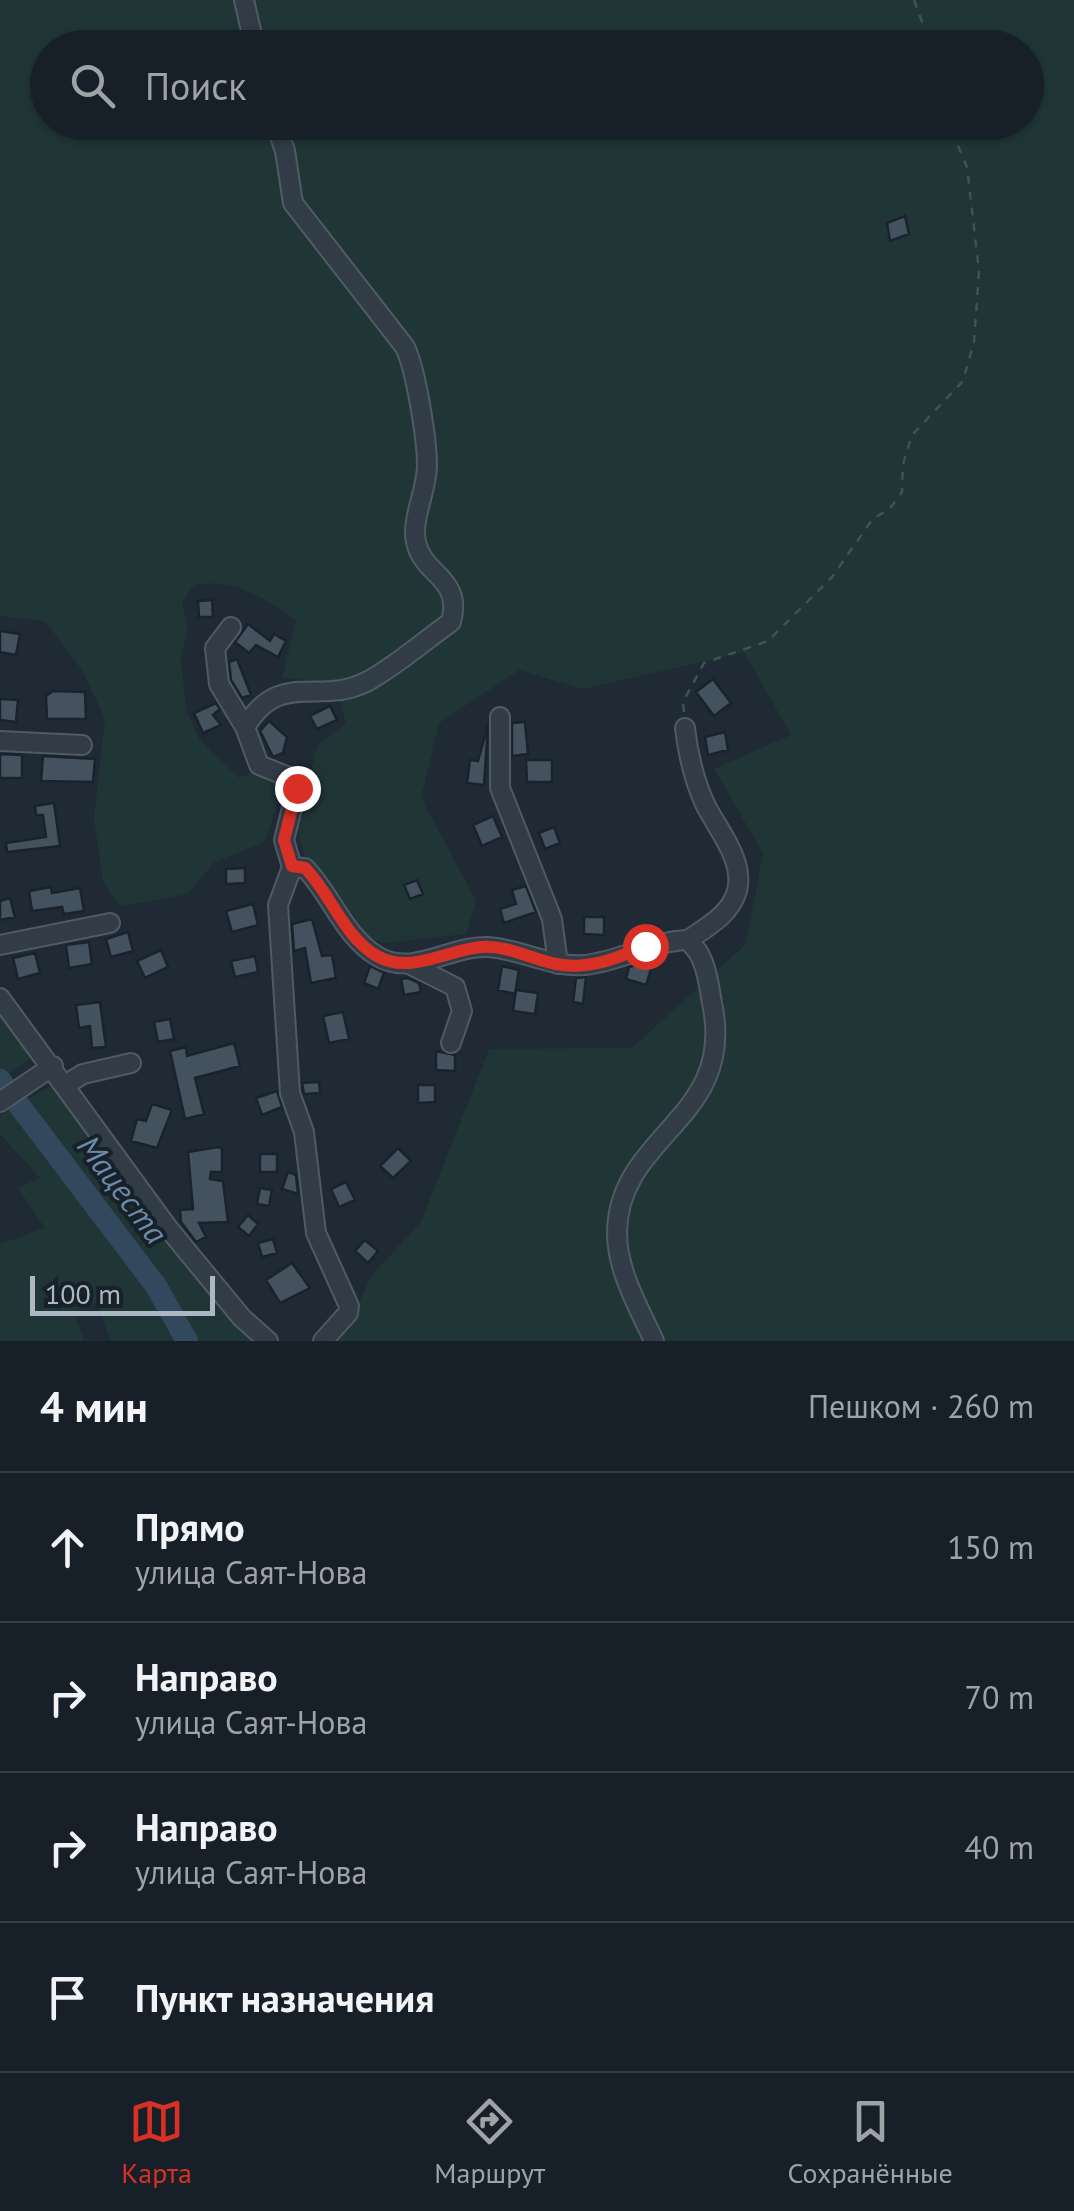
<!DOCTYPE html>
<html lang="ru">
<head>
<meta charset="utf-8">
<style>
	:root { --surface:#172028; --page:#242d34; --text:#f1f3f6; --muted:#9ea3a8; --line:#363e45; --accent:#d93025 }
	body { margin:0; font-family:"PT Sans",sans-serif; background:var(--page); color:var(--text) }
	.scale { position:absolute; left:30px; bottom:25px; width:185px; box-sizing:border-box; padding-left:10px; border:5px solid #abb7c3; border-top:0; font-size:28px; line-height:35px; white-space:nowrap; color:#abb7c3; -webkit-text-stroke:8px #18212a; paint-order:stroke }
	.stop { position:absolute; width:30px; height:30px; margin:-22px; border:8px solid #d93025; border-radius:50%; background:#fff }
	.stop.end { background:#d93025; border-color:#fff; box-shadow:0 2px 10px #0008 }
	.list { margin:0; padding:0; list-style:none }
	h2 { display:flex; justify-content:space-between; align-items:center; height:130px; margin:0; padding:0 40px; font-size:42px }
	h2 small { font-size:32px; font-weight:400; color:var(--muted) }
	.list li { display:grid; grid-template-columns:65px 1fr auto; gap:30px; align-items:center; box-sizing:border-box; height:150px; padding:0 40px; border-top:2px solid var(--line) }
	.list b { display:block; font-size:38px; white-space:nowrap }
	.list p { margin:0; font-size:32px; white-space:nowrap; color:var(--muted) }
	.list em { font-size:32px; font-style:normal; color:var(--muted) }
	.icon { flex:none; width:55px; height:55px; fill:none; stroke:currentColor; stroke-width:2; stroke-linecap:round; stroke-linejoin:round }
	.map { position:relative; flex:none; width:1074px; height:1341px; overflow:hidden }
	.search { position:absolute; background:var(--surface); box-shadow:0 2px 8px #0004; left:30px; right:30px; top:30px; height:110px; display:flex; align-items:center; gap:25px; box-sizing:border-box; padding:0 35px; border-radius:55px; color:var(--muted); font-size:38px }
	.sheet { height:730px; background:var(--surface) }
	nav { display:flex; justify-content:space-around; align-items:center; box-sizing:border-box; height:140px; border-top:2px solid var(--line); background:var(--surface); font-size:28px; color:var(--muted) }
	nav a { display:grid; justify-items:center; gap:5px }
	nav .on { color:var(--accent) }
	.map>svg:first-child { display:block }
	.green { fill:#203636; fill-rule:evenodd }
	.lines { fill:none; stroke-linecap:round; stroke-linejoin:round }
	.river { stroke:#32485d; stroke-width:22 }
	.building { fill:#44525f; stroke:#1a232c; stroke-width:2.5 }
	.minor-casing { stroke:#4f5a64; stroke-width:22 }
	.path { stroke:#3e5353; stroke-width:2.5; stroke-dasharray:8 8; stroke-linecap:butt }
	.minor { stroke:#323c46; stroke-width:18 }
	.route { stroke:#d93025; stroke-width:12 }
	.labels { text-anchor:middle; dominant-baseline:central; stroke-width:8; stroke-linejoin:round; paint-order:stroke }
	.water-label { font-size:32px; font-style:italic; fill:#6c8ba8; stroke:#18212a }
</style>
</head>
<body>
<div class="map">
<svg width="1074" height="1341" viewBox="0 0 1074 1341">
	<rect width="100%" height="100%" fill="#1f2a35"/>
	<path class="green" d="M 0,0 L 1074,0 L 1074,1341 L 328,1341 L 353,1315 L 372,1275 L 421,1222 L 489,1049 L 632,1048 L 746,944 L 763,853 L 714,769 L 791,735 L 744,652 L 583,689 L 519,670 L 439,723 L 421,798 L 476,900 L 466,934 L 384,943 L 363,935 L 304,854 L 296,822 L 318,745 L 346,724 L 336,682 L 282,678 L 296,620 C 262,597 236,578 194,585 L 182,602 L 188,629 L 181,658 L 186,710 L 200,740 L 239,778 L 256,771 L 271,779 L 281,792 L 265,842 L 214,862 L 188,894 L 120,906 L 103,882 L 94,818 L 105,719 L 82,670 L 45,621 L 0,616 ZM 48,48 L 1026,48 L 1026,122 L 48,122 Z
		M 0,1008 L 35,1055 L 0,1080 Z
		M 53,1085 L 219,1300 L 265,1341 L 110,1341 L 98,1302 L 74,1311 L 84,1341 L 0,1341 L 0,1244 L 45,1228 L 18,1188 L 40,1178 L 0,1134 L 0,1115 Z"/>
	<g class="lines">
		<path class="river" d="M 0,1080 L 156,1286 L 187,1341"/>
	</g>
	<path class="building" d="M 905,216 L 909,234 L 890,241 L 887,223 Z
		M 212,600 L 213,617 L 199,617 L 198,601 Z
		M 248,624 L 270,641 L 274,634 L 286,641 L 278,657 L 256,645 L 249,653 L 235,642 Z
		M 0,631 L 20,634 L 16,655 L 0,652 Z
		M 237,659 L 251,695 L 242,698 L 231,680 L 229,662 Z
		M 713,679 L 731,703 L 714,716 L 696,692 Z
		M 53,691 L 85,692 L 86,719 L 47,719 L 46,696 Z
		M 0,699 L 18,700 L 16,722 L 0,720 Z
		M 216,703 L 220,709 L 213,715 L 221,725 L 203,733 L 194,713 Z
		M 330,706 L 337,720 L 317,729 L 310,716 Z
		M 269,721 L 287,737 L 283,753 L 273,757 L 260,731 Z
		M 525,722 L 528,754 L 512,756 L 512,723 Z
		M 488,725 L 484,785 L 467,783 L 470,760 L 478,761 Z
		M 725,732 L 728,750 L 708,755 L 705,737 Z
		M 0,754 L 22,755 L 22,778 L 0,778 Z
		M 43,756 L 95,759 L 93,782 L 41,781 Z
		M 526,760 L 552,760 L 552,782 L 527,782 Z
		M 54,803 L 60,846 L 7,852 L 6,843 L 46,837 L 43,815 L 36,815 L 35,806 Z
		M 493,816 L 502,837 L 482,846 L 473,825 Z
		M 554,827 L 560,843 L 545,849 L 539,833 Z
		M 245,868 L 245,883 L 226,884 L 226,869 Z
		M 417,880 L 423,894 L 410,899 L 404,885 Z
		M 526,886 L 536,912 L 504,923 L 500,909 L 516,904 L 512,890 Z
		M 51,887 L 52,893 L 80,888 L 84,911 L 64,914 L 62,907 L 32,911 L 29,891 Z
		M 10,898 L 15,917 L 0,920 L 0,901 Z
		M 253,904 L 258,925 L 232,932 L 226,911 Z
		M 584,917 L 604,917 L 604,935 L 584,934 Z
		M 312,919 L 322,956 L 332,955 L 336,978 L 311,983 L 305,948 L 294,951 L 292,924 Z
		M 128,932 L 133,951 L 111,957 L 106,939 Z
		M 89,942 L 92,964 L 69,968 L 66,945 Z
		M 161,950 L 168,967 L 145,978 L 137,961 Z
		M 35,953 L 40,973 L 18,979 L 13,958 Z
		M 255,956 L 258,972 L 235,977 L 231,961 Z
		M 636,965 L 651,969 L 646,985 L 626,979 L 629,967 Z
		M 370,966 L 384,973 L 378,989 L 364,983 Z
		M 502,966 L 519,970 L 515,994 L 498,990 Z
		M 586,977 L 583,1004 L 573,1002 L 576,978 Z
		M 408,978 L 419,983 L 421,992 L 404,995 L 401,979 Z
		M 516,990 L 538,993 L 535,1014 L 513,1011 Z
		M 100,1002 L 106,1047 L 92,1048 L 90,1026 L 79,1028 L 76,1005 Z
		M 343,1012 L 349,1039 L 329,1043 L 323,1016 Z
		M 170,1019 L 174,1039 L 158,1042 L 154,1022 Z
		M 234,1043 L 240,1066 L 195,1078 L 204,1114 L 185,1119 L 170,1051 L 186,1047 L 187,1056 Z
		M 436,1051 L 455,1055 L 455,1071 L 436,1070 Z
		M 319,1082 L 320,1093 L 304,1094 L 302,1083 Z
		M 418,1085 L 435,1085 L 435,1102 L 418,1103 Z
		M 277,1091 L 282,1107 L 262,1115 L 256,1098 Z
		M 152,1104 L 172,1110 L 157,1148 L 131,1141 L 137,1119 L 146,1121 Z
		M 218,1147 L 222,1149 L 222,1172 L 211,1172 L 210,1179 L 223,1181 L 228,1222 L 199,1223 L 206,1237 L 196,1242 L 181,1222 L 180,1210 L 193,1209 L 188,1152 Z
		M 398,1148 L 411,1161 L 393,1178 L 380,1166 Z
		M 260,1154 L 277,1154 L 277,1172 L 260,1172 Z
		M 288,1172 L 296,1175 L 298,1194 L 282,1189 Z
		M 346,1182 L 355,1200 L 339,1207 L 331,1189 Z
		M 260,1188 L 272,1190 L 269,1206 L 257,1204 Z
		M 248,1215 L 258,1224 L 249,1236 L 238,1227 Z
		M 273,1239 L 277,1253 L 262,1257 L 258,1243 Z
		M 365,1240 L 378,1251 L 368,1263 L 355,1251 Z
		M 292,1263 L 310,1288 L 280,1303 L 266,1280 Z"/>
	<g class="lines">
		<g class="minor-casing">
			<path id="minor" d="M 244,0 L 255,48
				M 231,627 L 215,648 L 219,684 L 245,727 L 259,765 L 289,777 L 297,788 L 284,840 L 292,867
				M 500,717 L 500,788 L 552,919 L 558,964
				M 245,727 C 281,668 320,707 368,681 C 397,665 424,641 451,622 C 463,577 423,576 416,542 C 411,519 427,490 427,466 C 427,439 416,370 405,347 L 293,203 L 285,151 L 275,122
				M 685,728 C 688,754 694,780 705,804 C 717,829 745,860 737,891 C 730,915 707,927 688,940
				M 0,741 L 82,745
				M 292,867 L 305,868 C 331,894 343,935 377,956 C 413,978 450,945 488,947 C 521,949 551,968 585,965 C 622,961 651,941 688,940 L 698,952 C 707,967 709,986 712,1003 C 737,1120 618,1133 617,1233 C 617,1271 639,1308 654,1341
				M 292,867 L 278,905 L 290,1093 L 304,1132 L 316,1233 L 349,1306 L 348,1313 L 323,1341
				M 0,945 L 110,923
				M 411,965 L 455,987 L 462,1011 L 451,1043
				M 0,998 L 168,1228 L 242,1318 L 268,1341
				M 65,1085 L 83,1074 L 131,1063
				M 0,1102 L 53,1066"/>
		</g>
		<path class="path" d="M 914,0 L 925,30 L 922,48
			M 684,712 L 683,702 L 704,663 L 768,641 L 832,577 L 872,520 L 891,507 L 902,492 L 903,464 L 912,435 L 963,381 L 974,342 L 979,271 L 967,167 L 948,122"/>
		<use href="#minor" class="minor"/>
	</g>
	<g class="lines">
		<path class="route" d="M 297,788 L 284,840 L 292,866 L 305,868 C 331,894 343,936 377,956 C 410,975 447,950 481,947 C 507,945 531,959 556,964 C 588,970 616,959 645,946"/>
	</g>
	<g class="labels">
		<g class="water-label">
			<text transform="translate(123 1189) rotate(53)">Мацеста</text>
		</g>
	</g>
</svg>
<div class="scale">100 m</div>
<div class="stop" style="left:645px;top:946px"></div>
<div class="stop end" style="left:297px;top:788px"></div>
<div class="search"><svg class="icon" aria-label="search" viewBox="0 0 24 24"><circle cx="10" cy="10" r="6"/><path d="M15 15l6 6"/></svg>Поиск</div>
</div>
<section class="sheet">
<h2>4 мин<small>Пешком · 260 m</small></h2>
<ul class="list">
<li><svg class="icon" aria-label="ahead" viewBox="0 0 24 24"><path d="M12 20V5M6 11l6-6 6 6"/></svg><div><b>Прямо</b><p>улица Саят-Нова</p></div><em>150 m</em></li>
<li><svg class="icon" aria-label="right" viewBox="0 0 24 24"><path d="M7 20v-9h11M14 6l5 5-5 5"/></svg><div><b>Направо</b><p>улица Саят-Нова</p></div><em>70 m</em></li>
<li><svg class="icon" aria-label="right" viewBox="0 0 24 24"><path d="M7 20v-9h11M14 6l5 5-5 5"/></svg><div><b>Направо</b><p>улица Саят-Нова</p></div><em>40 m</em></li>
<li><svg class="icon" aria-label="arrive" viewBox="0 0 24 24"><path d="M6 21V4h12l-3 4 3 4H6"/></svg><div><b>Пункт назначения</b></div></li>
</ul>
</section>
<nav>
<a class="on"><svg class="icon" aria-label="map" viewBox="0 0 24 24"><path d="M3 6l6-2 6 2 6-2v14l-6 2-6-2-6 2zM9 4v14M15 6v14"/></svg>Карта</a>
<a><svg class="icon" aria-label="directions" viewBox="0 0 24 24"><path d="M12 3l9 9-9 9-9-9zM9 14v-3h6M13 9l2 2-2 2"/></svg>Маршрут</a>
<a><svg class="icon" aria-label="saved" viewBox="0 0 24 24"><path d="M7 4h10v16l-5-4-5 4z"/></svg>Сохранённые</a>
</nav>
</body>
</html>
